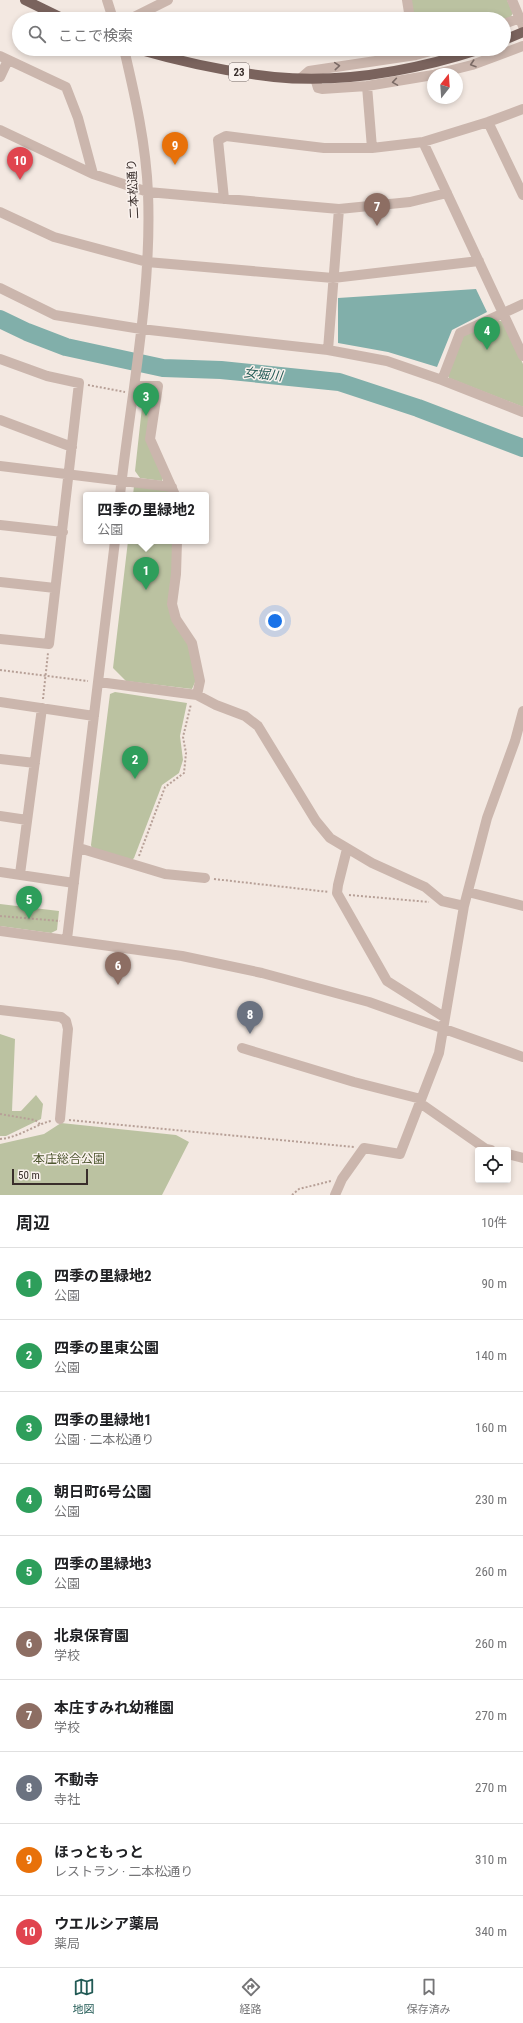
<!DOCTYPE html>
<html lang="ja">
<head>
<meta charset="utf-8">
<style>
	:root { --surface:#fff; --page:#f6f6f6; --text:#202124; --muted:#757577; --line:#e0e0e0; --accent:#225a55 }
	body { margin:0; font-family:"Roboto Condensed","Noto Sans JP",sans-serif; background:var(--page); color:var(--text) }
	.controls { position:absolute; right:12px; bottom:12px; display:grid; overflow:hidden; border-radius:4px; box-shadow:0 2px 6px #0003 }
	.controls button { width:36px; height:36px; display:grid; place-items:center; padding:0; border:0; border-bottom:1px solid var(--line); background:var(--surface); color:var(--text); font:20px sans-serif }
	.compass { position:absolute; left:427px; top:68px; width:36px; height:36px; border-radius:50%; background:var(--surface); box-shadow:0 2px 6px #0003; rotate:17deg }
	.scale { position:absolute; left:12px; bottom:10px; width:76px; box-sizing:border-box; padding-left:4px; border:2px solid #392e2b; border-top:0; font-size:11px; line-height:14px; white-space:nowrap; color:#392e2b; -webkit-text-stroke:3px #faf2ee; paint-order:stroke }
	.you { position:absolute; left:275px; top:621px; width:14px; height:14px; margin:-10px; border:3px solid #fff; border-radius:50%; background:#1a73e8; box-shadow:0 0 0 6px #1a73e833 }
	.badge { display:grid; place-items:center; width:26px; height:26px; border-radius:50%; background:var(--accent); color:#fff; font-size:13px; font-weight:700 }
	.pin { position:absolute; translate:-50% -33px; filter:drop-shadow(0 1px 2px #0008) }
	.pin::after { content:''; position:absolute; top:21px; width:14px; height:12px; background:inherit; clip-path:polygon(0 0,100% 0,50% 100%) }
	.popup { position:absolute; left:83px; top:492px; width:126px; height:52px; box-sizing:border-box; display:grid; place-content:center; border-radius:4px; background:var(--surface); filter:drop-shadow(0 1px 3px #0005); font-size:13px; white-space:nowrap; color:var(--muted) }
	.popup b { font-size:15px; color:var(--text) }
	.popup::after { content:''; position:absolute; left:50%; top:100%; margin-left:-8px; border:8px solid transparent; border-top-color:var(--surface) }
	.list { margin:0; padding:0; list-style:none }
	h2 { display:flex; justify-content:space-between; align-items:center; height:52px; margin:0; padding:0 16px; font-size:17px }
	h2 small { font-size:13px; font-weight:400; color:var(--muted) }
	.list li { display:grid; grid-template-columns:26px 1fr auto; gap:12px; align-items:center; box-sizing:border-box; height:72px; padding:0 16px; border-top:1px solid var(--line) }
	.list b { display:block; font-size:15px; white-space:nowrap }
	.list p { margin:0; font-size:13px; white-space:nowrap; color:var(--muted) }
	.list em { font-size:13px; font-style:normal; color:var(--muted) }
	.icon { flex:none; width:22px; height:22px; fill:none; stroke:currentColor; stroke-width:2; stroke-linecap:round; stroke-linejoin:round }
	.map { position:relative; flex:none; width:523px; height:1195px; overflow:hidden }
	.search { position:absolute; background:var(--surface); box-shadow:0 2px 6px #0003; left:12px; right:12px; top:12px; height:44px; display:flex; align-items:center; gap:10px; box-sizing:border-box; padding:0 14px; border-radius:22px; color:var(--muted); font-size:15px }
	.sheet { height:772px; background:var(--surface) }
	nav { display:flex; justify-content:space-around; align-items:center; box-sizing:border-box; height:56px; border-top:1px solid var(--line); background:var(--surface); font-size:11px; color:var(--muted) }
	nav a { display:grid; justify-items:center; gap:2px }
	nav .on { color:var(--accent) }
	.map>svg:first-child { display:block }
	.green { fill:#bbc2a1 }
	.water { fill:#81afaa }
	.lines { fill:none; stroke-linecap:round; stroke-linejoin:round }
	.river { stroke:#81afaa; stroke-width:18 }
	.path { stroke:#b7a097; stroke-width:2; stroke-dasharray:2 2; stroke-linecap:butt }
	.minor { stroke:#cbb6ad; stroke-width:10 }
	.major { stroke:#7a635d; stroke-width:10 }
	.oneway { stroke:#7b6b66 }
	.labels { text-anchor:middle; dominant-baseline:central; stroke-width:3; stroke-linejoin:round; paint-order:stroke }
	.shield { fill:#faf2ee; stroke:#736966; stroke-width:1 }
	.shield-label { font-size:11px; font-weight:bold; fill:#392e2b }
	.street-label { font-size:12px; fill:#392e2b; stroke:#faf2ee }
	.park-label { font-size:12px; fill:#4e5730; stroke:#faf2ee }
	.water-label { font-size:13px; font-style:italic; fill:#225a55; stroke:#faf2ee }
</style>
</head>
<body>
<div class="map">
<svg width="523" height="1195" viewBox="0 0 523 1195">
	<rect width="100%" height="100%" fill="#f3e8e1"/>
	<path class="green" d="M 410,0 L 507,0 L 513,13 L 510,18 L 504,19 L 414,19 Z
		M 498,320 L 504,322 L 523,364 L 523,407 L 449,378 L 448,376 L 462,335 Z
		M 144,389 L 154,389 L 148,443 L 164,474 L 162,481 L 140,478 L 135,471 Z
		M 134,486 L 169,491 L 171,495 L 133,495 Z
		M 128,541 L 174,541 L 173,579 L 168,602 L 188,644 L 196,680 L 192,689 L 126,681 L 113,668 Z
		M 115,692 L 187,703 L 180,736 L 183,760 L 179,773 L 162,785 L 134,858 L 131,861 L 92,849 L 91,845 L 110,694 Z
		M 0,904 L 59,911 L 57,930 L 51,933 L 0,926 Z
		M 0,1034 L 15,1039 L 12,1111 L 21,1111 L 36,1095 L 43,1104 L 41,1119 L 6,1136 L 0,1136 Z
		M 61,1123 L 176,1135 L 189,1142 L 162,1195 L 0,1195 L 0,1144 L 44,1134 Z"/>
	<path class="water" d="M 476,289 L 487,312 L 452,330 L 437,367 L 388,352 L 338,343 L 338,298 Z"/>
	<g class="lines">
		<path class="river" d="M 0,319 L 27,332 L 66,347 L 163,368 L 221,370 L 339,382 L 418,408 L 523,448"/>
		<path class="path" d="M 88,385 L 125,392
			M 0,670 L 88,681
			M 43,699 L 48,653
			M 139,856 L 165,787 L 184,773 L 186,753 L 183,737 L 191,704
			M 214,879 L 329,892
			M 349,895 L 429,902
			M 0,916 L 60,921
			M 0,1114 L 35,1120 L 40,1124
			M 69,1120 L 354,1147
			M 0,1139 C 18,1138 34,1125 51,1121
			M 292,1195 L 299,1189 L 331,1181"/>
		<path class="minor" d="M 107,0 L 113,19
			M 407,0 L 410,19
			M 512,0 L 523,26
			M 130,19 L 168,0
			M 504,24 L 520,18
			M 0,56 L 66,87 L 78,118 L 93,174
			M 436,74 L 472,65 L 523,46
			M 0,77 L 8,60
			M 301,78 L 309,71 L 416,55 L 438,49
			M 315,78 L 318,88 L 322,89 L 367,86 L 433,75
			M 367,86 L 372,148
			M 488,122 L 523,195
			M 0,130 L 93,174 L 148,192 L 339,209 L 410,202 L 447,193
			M 423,142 L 523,356
			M 224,199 L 218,140 L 226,136 L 324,148 L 372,148 L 423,142 L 488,122 L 523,109
			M 0,212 L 54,237 L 147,262 L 333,278 L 479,261
			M 0,288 L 55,315 L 141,329 L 328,350 L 387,361 L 442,380 L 523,412
			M 328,350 L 339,209
			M 0,359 L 47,376 L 79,383 L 49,644 L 0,639
			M 442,380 L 460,333 L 523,304
			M 135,386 L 158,386 L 150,439 L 175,495
			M 0,420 L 72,447
			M 0,466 L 172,487
			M 120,495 C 131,395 152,294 148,193 C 146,144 135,96 124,49
			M 0,525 L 63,532
			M 177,541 L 176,574 L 172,604 L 176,619 L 192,643 L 200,681 L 197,695
			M 0,582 L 55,588
			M 99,682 L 197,695 L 216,705 L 245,716 L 258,726 L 316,821 L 330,838 L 372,863 L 425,887 L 442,901 L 464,906
			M 0,702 L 94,716
			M 0,759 L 35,763
			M 0,816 L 27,820
			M 79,848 L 165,874 L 205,878
			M 347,849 L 338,885 L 337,893 L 387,981 L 444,1017
			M 0,872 L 74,883
			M 20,874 L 42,708
			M 468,892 L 523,906
			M 0,931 L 182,956 L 262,973 L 369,1002 L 523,1057
			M 67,939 L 115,541
			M 0,1010 L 61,1017 L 66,1021 L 68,1029 L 60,1119
			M 242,1048 L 354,1082 L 421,1099
			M 420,1103 L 486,1149 L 491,1150
			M 508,1154 L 523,1158
			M 335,1195 L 342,1179 L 364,1148 L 400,1154 L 439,1053 L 464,906 L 487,818 L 515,741 L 523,711"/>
		<path class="major" d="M 25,0 L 64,19
			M 504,40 L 523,32
			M 137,49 C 182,62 228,72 274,77 C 344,84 416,70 481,49"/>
	</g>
	<defs><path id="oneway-chevron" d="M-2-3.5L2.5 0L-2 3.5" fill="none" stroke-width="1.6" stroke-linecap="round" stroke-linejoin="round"/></defs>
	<g class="oneway">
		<use href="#oneway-chevron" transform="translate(473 64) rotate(162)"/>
		<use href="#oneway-chevron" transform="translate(337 66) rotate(-5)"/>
		<use href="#oneway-chevron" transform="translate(395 82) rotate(171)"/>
	</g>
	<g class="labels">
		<rect class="shield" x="229" y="63" width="20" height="18" rx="3"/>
		<g class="shield-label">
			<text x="239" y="72">23</text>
		</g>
		<g class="street-label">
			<text transform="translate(133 189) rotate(-93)">二本松通り</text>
		</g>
		<g class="park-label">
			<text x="69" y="1159">本庄総合公園</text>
		</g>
		<g class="water-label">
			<text transform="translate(263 374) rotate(6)">女堀川</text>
		</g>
	</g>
</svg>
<div class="controls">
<button><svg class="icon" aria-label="locate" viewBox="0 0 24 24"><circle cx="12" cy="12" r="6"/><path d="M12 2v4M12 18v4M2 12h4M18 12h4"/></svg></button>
</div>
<svg class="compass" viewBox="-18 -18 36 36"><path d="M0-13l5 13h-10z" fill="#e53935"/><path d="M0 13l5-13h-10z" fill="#757577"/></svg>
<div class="scale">50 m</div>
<div class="you"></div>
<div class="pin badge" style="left:146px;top:590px;background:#2e9e5b">1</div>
<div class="popup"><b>四季の里緑地2</b>公園</div>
<div class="pin badge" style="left:135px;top:779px;background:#2e9e5b">2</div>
<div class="pin badge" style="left:146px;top:416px;background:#2e9e5b">3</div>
<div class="pin badge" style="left:487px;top:350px;background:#2e9e5b">4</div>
<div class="pin badge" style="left:29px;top:919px;background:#2e9e5b">5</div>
<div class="pin badge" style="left:118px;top:985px;background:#8d6e63">6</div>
<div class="pin badge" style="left:377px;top:226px;background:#8d6e63">7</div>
<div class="pin badge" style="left:250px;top:1034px;background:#6b7280">8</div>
<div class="pin badge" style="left:175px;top:165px;background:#e8710a">9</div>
<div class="pin badge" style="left:20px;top:180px;background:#e0444e">10</div>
<div class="search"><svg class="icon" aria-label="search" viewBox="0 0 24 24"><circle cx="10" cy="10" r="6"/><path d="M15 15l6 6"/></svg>ここで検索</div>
</div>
<section class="sheet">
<h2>周辺<small>10件</small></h2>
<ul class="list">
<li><span class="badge" style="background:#2e9e5b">1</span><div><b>四季の里緑地2</b><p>公園</p></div><em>90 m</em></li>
<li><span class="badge" style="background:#2e9e5b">2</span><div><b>四季の里東公園</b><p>公園</p></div><em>140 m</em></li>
<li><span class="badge" style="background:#2e9e5b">3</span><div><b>四季の里緑地1</b><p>公園 · 二本松通り</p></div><em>160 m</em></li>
<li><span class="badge" style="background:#2e9e5b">4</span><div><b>朝日町6号公園</b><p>公園</p></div><em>230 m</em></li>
<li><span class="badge" style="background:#2e9e5b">5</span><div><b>四季の里緑地3</b><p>公園</p></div><em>260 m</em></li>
<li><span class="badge" style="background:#8d6e63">6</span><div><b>北泉保育園</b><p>学校</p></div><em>260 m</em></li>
<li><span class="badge" style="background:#8d6e63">7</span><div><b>本庄すみれ幼稚園</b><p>学校</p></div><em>270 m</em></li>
<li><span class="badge" style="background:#6b7280">8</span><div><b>不動寺</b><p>寺社</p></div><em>270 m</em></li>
<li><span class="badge" style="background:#e8710a">9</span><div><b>ほっともっと</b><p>レストラン · 二本松通り</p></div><em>310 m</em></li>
<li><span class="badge" style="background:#e0444e">10</span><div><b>ウエルシア薬局</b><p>薬局</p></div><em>340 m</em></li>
</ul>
</section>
<nav>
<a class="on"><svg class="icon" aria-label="map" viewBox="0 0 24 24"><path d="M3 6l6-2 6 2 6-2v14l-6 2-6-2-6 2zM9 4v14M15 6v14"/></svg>地図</a>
<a><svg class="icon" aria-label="directions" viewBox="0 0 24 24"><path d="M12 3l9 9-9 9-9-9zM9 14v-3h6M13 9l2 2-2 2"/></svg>経路</a>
<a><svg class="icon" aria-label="saved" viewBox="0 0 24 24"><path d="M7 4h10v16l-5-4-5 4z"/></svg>保存済み</a>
</nav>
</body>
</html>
